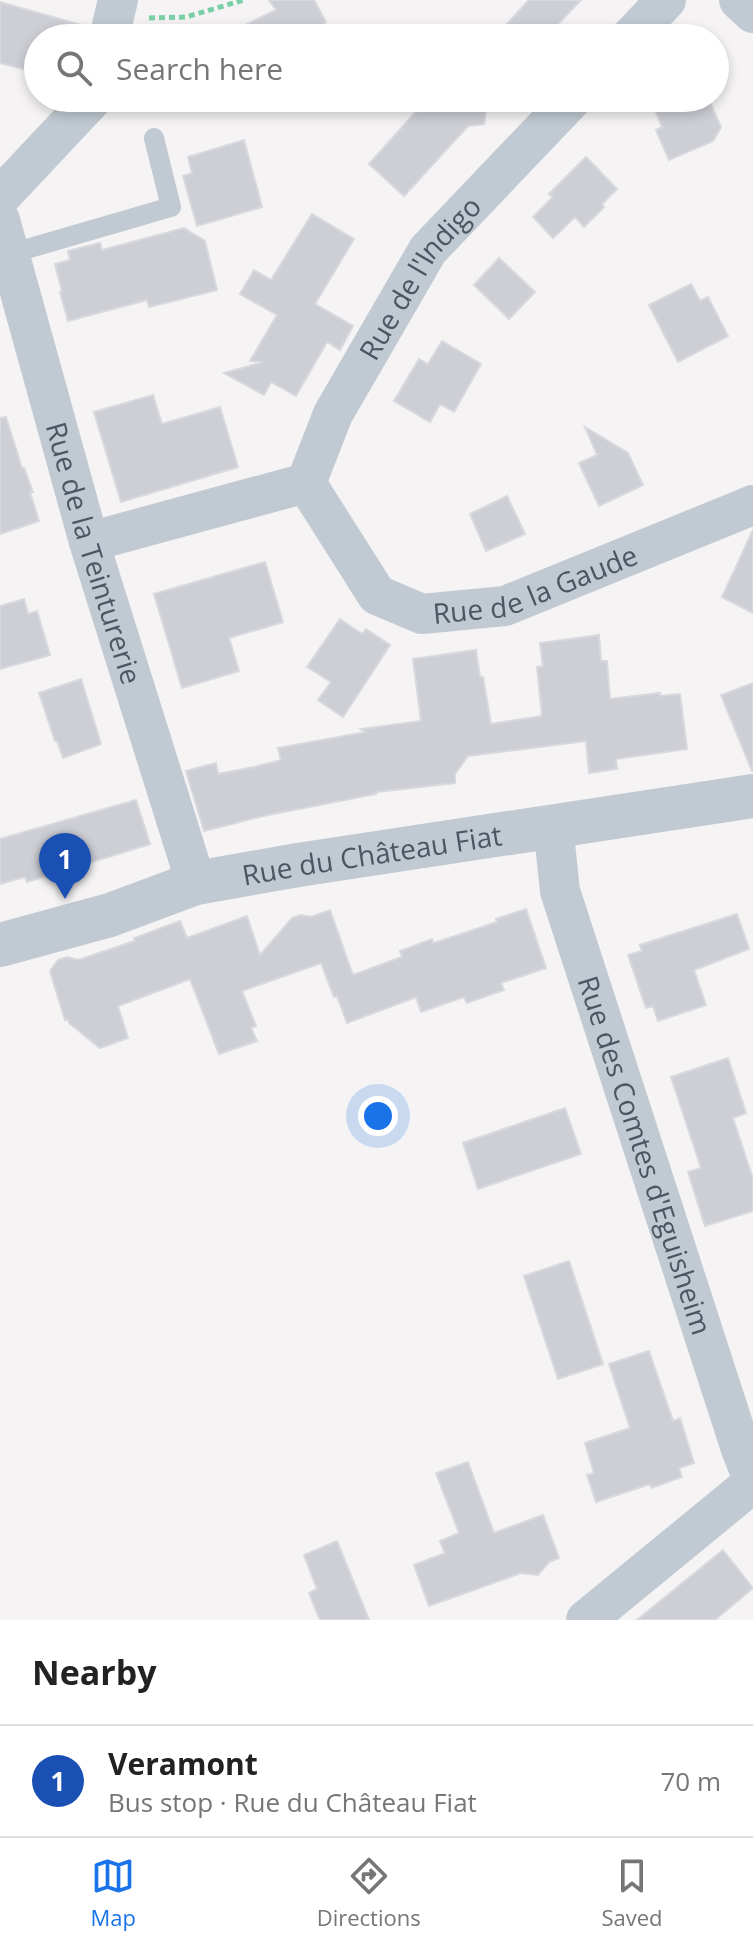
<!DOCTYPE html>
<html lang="en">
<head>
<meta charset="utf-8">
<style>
	:root { --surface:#fff; --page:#f6f6f6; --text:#222; --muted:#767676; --line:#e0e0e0; --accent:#1a73e8 }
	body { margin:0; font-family:"Open Sans",sans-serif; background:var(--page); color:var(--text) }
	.you { position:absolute; left:378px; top:1116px; width:28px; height:28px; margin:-20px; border:6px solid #fff; border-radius:50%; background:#1a73e8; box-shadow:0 0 0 12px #1a73e833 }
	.badge { display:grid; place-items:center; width:52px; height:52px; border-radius:50%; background:var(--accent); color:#fff; font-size:26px; font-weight:700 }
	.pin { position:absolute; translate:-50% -66px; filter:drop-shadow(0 2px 4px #0008) }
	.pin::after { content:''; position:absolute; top:42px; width:28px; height:24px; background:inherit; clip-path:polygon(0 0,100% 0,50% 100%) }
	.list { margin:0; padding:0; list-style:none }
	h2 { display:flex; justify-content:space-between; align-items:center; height:104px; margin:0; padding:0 32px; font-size:34px }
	h2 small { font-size:26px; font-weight:400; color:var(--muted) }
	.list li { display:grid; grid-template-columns:52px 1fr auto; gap:24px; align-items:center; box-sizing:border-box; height:112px; padding:0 32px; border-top:2px solid var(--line) }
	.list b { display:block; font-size:30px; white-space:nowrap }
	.list p { margin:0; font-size:26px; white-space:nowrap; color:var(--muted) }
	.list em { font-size:26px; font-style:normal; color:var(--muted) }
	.icon { flex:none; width:44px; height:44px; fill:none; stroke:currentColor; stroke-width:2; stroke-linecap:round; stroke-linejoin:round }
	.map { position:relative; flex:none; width:753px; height:1620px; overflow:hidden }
	.search { position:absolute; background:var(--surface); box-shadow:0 4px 12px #0003; left:24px; right:24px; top:24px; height:88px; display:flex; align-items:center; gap:20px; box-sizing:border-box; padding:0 28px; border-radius:44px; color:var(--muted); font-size:30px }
	.sheet { height:216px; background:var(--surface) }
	nav { display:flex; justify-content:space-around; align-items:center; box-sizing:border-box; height:112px; border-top:2px solid var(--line); background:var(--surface); font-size:22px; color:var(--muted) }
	nav a { display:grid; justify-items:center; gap:4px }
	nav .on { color:var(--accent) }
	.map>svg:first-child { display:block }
	.building { fill:#cdcfd5; stroke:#d7d9de; stroke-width:2 }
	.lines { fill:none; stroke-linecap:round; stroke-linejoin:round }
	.path { stroke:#7ad0a6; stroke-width:5; stroke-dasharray:6 4; stroke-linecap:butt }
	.service { stroke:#c1cad2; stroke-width:20 }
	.minor { stroke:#c1cad2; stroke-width:40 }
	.tertiary { stroke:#c1cad2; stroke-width:44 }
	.labels { text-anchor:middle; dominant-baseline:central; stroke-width:8; stroke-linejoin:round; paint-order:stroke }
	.street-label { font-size:28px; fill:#4a5661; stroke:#fff }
</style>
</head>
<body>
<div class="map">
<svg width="753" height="1620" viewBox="0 0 753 1620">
	<rect width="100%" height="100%" fill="#f5f3f3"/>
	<path class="building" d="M 269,0 L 314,0 L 326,22 L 322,25 L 328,38 L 218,38 L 276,10 Z
		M 529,0 L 581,0 L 545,38 L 494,38 Z
		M 0,2 L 88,27 L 87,38 L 38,38 L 38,73 L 0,63 Z
		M 428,98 L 488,98 L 484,124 L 468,126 L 404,196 L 369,164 Z
		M 675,98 L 708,98 L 721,127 L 713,141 L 669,160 L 656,130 L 662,127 L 654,107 Z
		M 244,140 L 262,207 L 197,226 L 183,176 L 192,173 L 188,157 Z
		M 586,157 L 617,189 L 602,204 L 604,207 L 584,227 L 575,217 L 553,238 L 533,217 L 553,197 L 549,194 Z
		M 312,214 L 354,239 L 315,304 L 353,326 L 340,350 L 327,342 L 296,396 L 271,382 L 264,395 L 224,373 L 263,362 L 250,361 L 277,315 L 240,294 L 254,270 L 271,280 Z
		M 184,228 L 205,241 L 217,290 L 149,307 L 147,300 L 68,321 L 60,292 L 62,292 L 55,264 L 70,260 L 68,251 L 100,243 L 102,250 Z
		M 499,258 L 535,292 L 509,319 L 474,285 Z
		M 691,284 L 700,301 L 708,297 L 728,336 L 678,362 L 649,305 Z
		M 442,341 L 481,364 L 454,412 L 440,404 L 430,422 L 394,401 L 419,359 L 428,364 Z
		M 153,395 L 162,424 L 220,407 L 238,467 L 121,502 L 94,412 Z
		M 6,417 L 22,468 L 24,468 L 33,492 L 30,492 L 39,521 L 0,534 L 0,418 Z
		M 585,427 L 628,453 L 643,485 L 599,506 L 579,463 L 597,455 Z
		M 507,496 L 525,534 L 486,551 L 470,514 Z
		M 753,530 L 753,613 L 722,597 Z
		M 265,562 L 283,622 L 229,638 L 239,671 L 182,688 L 154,594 Z
		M 24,599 L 28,614 L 37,611 L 50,655 L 0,669 L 0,606 Z
		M 340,619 L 362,634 L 366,629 L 390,645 L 343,717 L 318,700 L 331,682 L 307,667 Z
		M 599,635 L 601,661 L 607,661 L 610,699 L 660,693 L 660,696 L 680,694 L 687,749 L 616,759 L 617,769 L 589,773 L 586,741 L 468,756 L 455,774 L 455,783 L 376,792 L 376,794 L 263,816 L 204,831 L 186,771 L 216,763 L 218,774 L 254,767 L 281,760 L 278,748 L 366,732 L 361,729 L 421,721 L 413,659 L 476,650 L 480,677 L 483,677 L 491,724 L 542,716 L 537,667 L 543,666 L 540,643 Z
		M 81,679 L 101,744 L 63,758 L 57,741 L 55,741 L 39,693 Z
		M 753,683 L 753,771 L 752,771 L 721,695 Z
		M 136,800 L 150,844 L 27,882 L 25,877 L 0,884 L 0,839 Z
		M 526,909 L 546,968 L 501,983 L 504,990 L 467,1003 L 464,997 L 421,1012 L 416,997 L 347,1023 L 337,996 L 334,997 L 321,963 L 242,991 L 256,1026 L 251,1028 L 257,1041 L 219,1054 L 190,979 L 118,1006 L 128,1038 L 100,1048 L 69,1023 L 68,1019 L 65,1020 L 50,971 L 58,960 L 67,957 L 78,960 L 135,941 L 134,938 L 180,921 L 187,938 L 247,916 L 260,955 L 292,918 L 301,915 L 311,917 L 330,910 L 353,975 L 402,957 L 400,951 L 432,939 L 433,943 L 446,939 L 497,922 L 496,919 Z
		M 737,914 L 749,949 L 694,970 L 706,1005 L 658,1021 L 653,1006 L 646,1008 L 628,955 L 642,951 L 640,945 Z
		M 728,1058 L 746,1113 L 733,1118 L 753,1179 L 753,1211 L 705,1226 L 688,1172 L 701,1168 L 671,1077 Z
		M 565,1108 L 581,1154 L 478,1189 L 463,1143 Z
		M 569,1261 L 603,1364 L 558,1379 L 524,1276 Z
		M 649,1351 L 673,1421 L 680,1418 L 694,1463 L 679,1468 L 682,1477 L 651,1488 L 650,1484 L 596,1502 L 587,1475 L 594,1473 L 585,1443 L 630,1428 L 609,1364 Z
		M 468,1462 L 494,1533 L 543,1515 L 559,1558 L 549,1562 L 538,1575 L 521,1573 L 429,1606 L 414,1565 L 445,1553 L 440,1541 L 459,1533 L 436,1473 Z
		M 337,1541 L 369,1620 L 320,1620 L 309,1593 L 317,1589 L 304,1555 Z
		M 723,1550 L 753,1588 L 715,1620 L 637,1620 Z"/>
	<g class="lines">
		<path class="path" d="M 149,18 L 186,17 L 244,0"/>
		<path class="service" d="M 9,254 L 171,207 L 154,138"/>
		<g class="minor">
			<path d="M 739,0 L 753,13"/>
			<path d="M 109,38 L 118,0"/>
			<path d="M 630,38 L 666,0"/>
			<path d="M 0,197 L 93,98"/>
			<path id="s1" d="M 0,220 L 89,542 L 196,883"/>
			<path id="s2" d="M 306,483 L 333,414 L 428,250 L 573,98"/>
			<path id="s3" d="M 89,542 L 306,483 L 377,595 L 422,614 L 505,606 L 753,505"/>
			<path id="s4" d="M 553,825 L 560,891 L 741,1449 L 753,1480"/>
			<path d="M 586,1620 L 753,1483"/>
		</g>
		<path class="tertiary" id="s5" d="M 0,945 L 110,915 L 196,883 L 298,865 L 753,796"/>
	</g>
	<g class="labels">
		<g class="street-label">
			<text stroke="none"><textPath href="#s2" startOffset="236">Rue de l'Indigo</textPath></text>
			<text stroke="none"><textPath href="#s1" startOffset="346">Rue de la Teinturerie</textPath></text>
			<text stroke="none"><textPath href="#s3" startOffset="524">Rue de la Gaude</textPath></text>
			<text stroke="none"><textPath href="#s5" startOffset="384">Rue du Château Fiat</textPath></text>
			<text stroke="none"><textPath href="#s4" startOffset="344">Rue des Comtes d'Eguisheim</textPath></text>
		</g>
	</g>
</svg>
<div class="you"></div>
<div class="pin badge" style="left:65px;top:899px;background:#1a4fb4">1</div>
<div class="search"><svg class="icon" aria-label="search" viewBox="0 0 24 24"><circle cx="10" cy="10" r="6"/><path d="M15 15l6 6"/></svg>Search here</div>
</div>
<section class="sheet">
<h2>Nearby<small></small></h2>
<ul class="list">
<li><span class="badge" style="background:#1a4fb4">1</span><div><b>Veramont</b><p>Bus stop · Rue du Château Fiat</p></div><em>70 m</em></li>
</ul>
</section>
<nav>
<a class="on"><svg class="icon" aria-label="map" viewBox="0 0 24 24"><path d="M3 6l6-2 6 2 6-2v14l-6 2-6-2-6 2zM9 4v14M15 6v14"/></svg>Map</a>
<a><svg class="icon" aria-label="directions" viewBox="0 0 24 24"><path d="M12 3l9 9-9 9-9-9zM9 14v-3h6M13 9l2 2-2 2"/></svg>Directions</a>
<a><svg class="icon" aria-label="saved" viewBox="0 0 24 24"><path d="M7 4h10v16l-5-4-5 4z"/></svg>Saved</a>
</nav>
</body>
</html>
